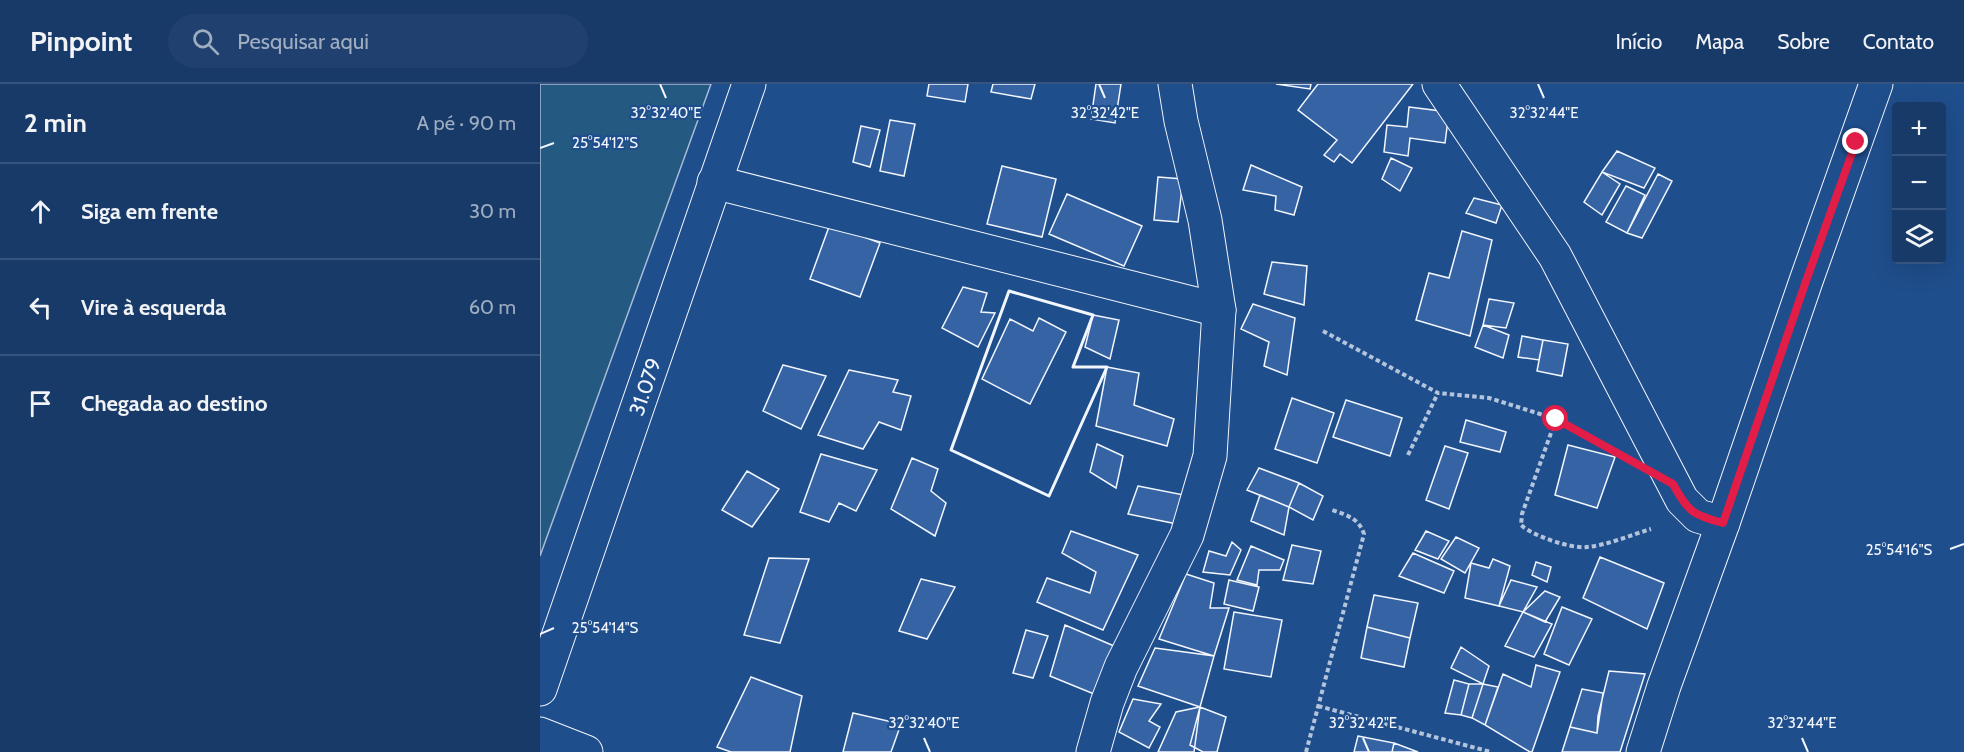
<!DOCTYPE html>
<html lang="pt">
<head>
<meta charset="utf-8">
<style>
	:root { --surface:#173a69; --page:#20416f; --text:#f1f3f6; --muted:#9eadc0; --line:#36547d }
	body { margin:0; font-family:Cabin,sans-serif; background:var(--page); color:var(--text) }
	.controls { position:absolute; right:18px; top:18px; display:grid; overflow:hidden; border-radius:6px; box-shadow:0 6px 24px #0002 }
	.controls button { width:54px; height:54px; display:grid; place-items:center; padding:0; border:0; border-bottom:2px solid var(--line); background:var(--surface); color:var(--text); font:30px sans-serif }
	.stop { position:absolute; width:18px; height:18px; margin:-14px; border:4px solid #e11d48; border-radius:50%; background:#fff }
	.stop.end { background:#e11d48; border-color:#fff; box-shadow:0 2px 6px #0008 }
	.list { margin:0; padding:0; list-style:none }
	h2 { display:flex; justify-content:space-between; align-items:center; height:78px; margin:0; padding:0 24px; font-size:26px }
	h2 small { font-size:20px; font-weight:400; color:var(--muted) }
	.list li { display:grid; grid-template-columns:39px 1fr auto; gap:18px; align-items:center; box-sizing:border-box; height:96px; padding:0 24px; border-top:2px solid var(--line) }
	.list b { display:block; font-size:22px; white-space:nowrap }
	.list em { font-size:20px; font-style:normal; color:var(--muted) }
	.icon { flex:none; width:33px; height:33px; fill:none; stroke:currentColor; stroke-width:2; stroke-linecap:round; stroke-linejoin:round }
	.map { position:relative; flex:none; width:1424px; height:668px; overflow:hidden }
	header { display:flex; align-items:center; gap:36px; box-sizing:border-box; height:84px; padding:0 30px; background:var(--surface); border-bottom:2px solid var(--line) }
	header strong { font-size:28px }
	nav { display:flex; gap:33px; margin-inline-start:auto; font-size:21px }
	.search { width:420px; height:54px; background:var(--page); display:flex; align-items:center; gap:15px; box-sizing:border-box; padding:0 21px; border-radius:33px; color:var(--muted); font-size:22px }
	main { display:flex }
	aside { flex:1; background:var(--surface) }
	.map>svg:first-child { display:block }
	.green { fill:#245a82; stroke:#a8bbd7; stroke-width:1.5 }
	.building { fill:#3563a3; stroke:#f2f6ff; stroke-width:1.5 }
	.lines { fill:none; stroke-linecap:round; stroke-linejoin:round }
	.minor-casing { stroke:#f2f6ff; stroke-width:35 }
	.tertiary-casing { stroke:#f2f6ff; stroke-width:35 }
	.path { stroke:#b3c4dc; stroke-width:4; stroke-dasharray:4.5 3; stroke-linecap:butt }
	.minor { stroke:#1f4e8c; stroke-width:33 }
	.tertiary { stroke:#1f4e8c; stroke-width:33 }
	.wall { stroke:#f2f6ff; stroke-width:3 }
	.route { stroke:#e11d48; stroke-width:8 }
	.ticks { fill:none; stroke:#f2f6ff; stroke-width:2 }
	.labels { text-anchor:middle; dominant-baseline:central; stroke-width:4.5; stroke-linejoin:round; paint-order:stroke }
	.street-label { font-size:21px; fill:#f2f6ff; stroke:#1f4e8c }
	.ticks-label { font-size:15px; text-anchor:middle; fill:#f2f6ff; stroke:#1f4e8c; stroke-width:4.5; stroke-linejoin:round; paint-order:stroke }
</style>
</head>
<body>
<header>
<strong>Pinpoint</strong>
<div class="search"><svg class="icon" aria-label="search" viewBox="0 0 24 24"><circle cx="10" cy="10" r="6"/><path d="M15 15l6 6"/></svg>Pesquisar aqui</div>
<nav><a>Início</a><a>Mapa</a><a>Sobre</a><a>Contato</a></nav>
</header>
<main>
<aside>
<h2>2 min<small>A pé · 90 m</small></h2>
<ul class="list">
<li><svg class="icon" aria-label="ahead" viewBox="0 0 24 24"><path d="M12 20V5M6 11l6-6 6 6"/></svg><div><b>Siga em frente</b></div><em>30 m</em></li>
<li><svg class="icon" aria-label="left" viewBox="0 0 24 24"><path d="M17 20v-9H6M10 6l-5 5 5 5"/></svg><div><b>Vire à esquerda</b></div><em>60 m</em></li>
<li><svg class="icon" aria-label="arrive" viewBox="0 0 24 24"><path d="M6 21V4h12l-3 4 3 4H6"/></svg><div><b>Chegada ao destino</b></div></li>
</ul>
</aside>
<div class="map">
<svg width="1424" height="668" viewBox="0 0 1424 668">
	<rect width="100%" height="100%" fill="#1f4e8c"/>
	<path class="green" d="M 0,0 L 171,0 L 0,472 Z"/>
	<path class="building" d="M 389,0 L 428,0 L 425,18 L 387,12 Z
		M 453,0 L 495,0 L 491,15 L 451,8 Z
		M 556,0 L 581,0 L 575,39 L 551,35 Z
		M 736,0 L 771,0 L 770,5 Z
		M 778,0 L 873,0 L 812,79 L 800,70 L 794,78 L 784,71 L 797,56 L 758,26 Z
		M 869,23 L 909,28 L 905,59 L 870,54 L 868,72 L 844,68 L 847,41 L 867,43 Z
		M 350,36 L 375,40 L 364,92 L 340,87 Z
		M 321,42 L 340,46 L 330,83 L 313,78 Z
		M 1077,67 L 1115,84 L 1104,104 L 1062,88 Z
		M 851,74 L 872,84 L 860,107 L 842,95 Z
		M 711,81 L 762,103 L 754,131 L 735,126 L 736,112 L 703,106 Z
		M 462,82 L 516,95 L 502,153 L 447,140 Z
		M 1062,88 L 1080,100 L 1062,131 L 1044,118 Z
		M 1118,90 L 1132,97 L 1102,154 L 1087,149 Z
		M 618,93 L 643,95 L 638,138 L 614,136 Z
		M 1086,102 L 1105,111 L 1087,149 L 1066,138 Z
		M 527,110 L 602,142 L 584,182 L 509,150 Z
		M 934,114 L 962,121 L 956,139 L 926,129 Z
		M 290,140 L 340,159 L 320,213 L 270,195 Z
		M 922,147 L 952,156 L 930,252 L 876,236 L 889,189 L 909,194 Z
		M 732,178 L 767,182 L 764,221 L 724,210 Z
		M 423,203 L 447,209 L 441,228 L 455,229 L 438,263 L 402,244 Z
		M 949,215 L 974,219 L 966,244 L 943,241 Z
		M 713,220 L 755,234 L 747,291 L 724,282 L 729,258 L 701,245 Z
		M 553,231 L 579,236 L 570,275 L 545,263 Z
		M 499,234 L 526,248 L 490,320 L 442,295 L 470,235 L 493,247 Z
		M 943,241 L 969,251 L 963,274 L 935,263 Z
		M 982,252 L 1003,256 L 999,276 L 978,273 Z
		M 1003,256 L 1028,260 L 1022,292 L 997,287 Z
		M 243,281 L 286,292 L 261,345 L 223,327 Z
		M 567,283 L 599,289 L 594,321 L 634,335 L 627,362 L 556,342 Z
		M 309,286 L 358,296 L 353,308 L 371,312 L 361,346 L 339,338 L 323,365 L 278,351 Z
		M 752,314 L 794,329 L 777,379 L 735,365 Z
		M 806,316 L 862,334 L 850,372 L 793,353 Z
		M 926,336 L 966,348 L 960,368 L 920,358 Z
		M 557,360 L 583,372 L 576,404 L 550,388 Z
		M 1028,361 L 1075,373 L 1057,424 L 1015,411 Z
		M 905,362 L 928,369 L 909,425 L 886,416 Z
		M 281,370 L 337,386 L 316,427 L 299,419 L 289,438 L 260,428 Z
		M 372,374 L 398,385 L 391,407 L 406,419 L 395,452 L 351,425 Z
		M 719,384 L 759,399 L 749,423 L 707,406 Z
		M 207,387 L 239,405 L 212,443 L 182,426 Z
		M 759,399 L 783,412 L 773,436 L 749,423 Z
		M 598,402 L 649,412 L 642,441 L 588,430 Z
		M 720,411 L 749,423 L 744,451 L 711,437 Z
		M 531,447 L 598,471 L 563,546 L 497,518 L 507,494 L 550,509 L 556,488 L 522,469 Z
		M 886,447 L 909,457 L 898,475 L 875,466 Z
		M 916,453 L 939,464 L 925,489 L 901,475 Z
		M 692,458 L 701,466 L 690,491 L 663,488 L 669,467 L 686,472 Z
		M 752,461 L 781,467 L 773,500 L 743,496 Z
		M 711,462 L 744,476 L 740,486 L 719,486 L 717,501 L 697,496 Z
		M 873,469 L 914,487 L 904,509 L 859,492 Z
		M 1060,473 L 1124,499 L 1107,545 L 1043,514 Z
		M 229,474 L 269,475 L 240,559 L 204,551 Z
		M 953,475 L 970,482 L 959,522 L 925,514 L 931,479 L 949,484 Z
		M 996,478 L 1011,483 L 1007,498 L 992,491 Z
		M 646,490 L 674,499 L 670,524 L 689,524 L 674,572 L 619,555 Z
		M 381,495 L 415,503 L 387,555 L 359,547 Z
		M 689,496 L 719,503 L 713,527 L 684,520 Z
		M 971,496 L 997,503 L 983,528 L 959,522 Z
		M 1005,507 L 1020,513 L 1005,538 L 983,528 Z
		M 834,511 L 878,519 L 870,554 L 827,543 Z
		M 1022,523 L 1052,535 L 1029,581 L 1004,570 Z
		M 694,528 L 742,536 L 731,593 L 684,585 Z
		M 983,528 L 1012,540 L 994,573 L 965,562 Z
		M 525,541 L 574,562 L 554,610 L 510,592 Z
		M 827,543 L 870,554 L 864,583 L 821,574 Z
		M 486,546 L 508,552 L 493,594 L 473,589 Z
		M 921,563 L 949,582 L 943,600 L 911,584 Z
		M 615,564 L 674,572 L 660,623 L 598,602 Z
		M 996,581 L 1020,588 L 992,668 L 990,668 L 945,641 L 963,590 L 991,603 Z
		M 1069,587 L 1105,590 L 1080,668 L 1022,668 L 1030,643 L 1057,649 L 1058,632 Z
		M 211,593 L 262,612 L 250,668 L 191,668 L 177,663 Z
		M 914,596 L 929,600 L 921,631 L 905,629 Z
		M 929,600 L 943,600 L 932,634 L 921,631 Z
		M 943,600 L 958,603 L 945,641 L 932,634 Z
		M 1042,605 L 1063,609 L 1057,649 L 1030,643 Z
		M 593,615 L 621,620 L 609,637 L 620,643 L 609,664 L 579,648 Z
		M 660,623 L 686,633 L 677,668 L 663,668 L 650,661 Z
		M 660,623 L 654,668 L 618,668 L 636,628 Z
		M 313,629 L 361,640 L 351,668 L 303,668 Z
		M 818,652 L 854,659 L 852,668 L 814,668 Z
		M 854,659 L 878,668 L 852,668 Z"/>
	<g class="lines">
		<g class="minor-casing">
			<g id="minor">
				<path d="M 899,0 L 1015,172 L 1142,416 L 1158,432 L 1183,439"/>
				<path d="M 174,98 L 679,226"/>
				<path id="s1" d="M 0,605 L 209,0"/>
				<path d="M 0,650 L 46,668"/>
				<path d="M 553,668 L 567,619 L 581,583 L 647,451 L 670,372 L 679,226 L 665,136 L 641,37 L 635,0"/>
			</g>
		</g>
		<g class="tertiary-casing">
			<path id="tertiary" d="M 1103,668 L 1124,602 L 1183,439 L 1266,197 L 1336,0"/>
		</g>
		<path class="path" d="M 783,247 L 898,309 L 949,314 L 1016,335 L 1064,361
			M 1016,335 L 982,430 L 981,441 C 993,452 1031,465 1047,463 C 1068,461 1091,451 1111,445
			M 868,371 L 898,309
			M 778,622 L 951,668
			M 766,668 L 824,450 C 819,434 806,431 792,426"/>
		<use href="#minor" class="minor"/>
		<use href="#tertiary" class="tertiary"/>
		<path class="wall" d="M 469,207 L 553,231 L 533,283 L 567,283 L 509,412 L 411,366 Z"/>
	</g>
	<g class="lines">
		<path class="route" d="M 1016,335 L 1133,400 C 1148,428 1153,431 1183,439 L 1266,197 L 1316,58"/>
	</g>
	<path class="ticks" d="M 120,0 L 126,14M 559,0 L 565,14M 998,0 L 1004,14M 0,64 L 14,59M 1410,465 L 1424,460M 0,550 L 14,544M 384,654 L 390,668M 823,654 L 829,668M 1262,654 L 1268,668"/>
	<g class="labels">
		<g class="street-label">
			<text stroke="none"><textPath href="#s1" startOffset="320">31.079</textPath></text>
		</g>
	</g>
	<g class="ticks-label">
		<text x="126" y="34">32°32'40"E</text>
		<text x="565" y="34">32°32'42"E</text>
		<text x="1004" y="34">32°32'44"E</text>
		<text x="65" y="64">25°54'12"S</text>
		<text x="1359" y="471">25°54'16"S</text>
		<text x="65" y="549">25°54'14"S</text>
		<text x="384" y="644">32°32'40"E</text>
		<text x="823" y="644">32°32'42"E</text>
		<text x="1262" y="644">32°32'44"E</text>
	</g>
</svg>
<div class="controls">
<button>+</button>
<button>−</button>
<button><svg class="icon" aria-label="layers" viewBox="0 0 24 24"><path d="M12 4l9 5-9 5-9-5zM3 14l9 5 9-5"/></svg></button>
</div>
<div class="stop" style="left:1016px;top:335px"></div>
<div class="stop end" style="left:1316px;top:58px"></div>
</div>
</main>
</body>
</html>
